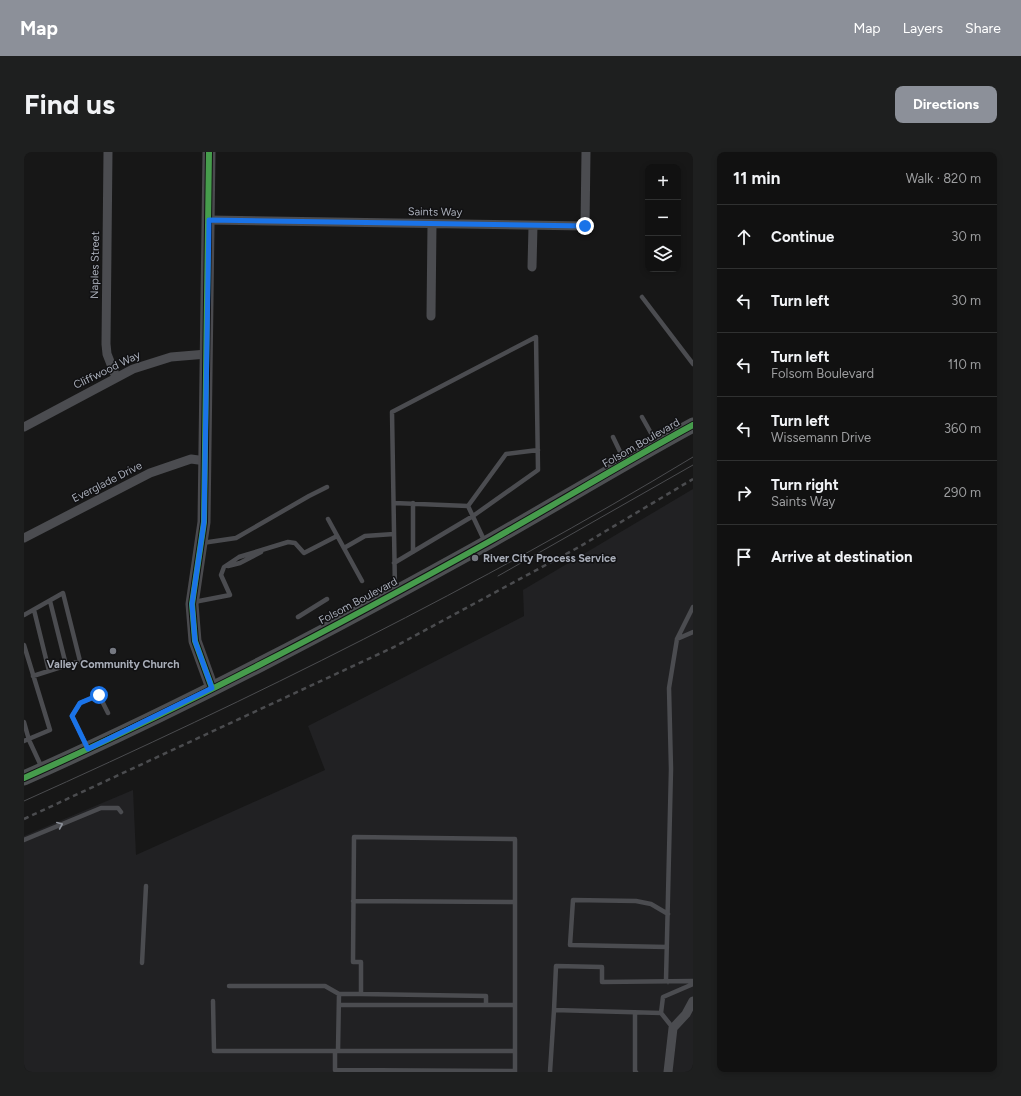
<!DOCTYPE html>
<html lang="en">
<head>
<meta charset="utf-8">
<style>
	:root { --surface:#111; --page:#1e1f1f; --text:#f1f3f6; --muted:#9c9d9f; --line:#303131; --accent:#8c9099 }
	body { margin:0; font-family:Figtree,sans-serif; background:var(--page); color:var(--text) }
	.controls { position:absolute; right:12px; top:12px; display:grid; overflow:hidden; border-radius:8px; box-shadow:0 2px 6px #0003 }
	.controls button { width:36px; height:36px; display:grid; place-items:center; padding:0; border:0; border-bottom:1px solid var(--line); background:var(--surface); color:var(--text); font:20px sans-serif }
	.stop { position:absolute; width:12px; height:12px; margin:-9px; border:3px solid #1a73e8; border-radius:50%; background:#fff }
	.stop.end { background:#1a73e8; border-color:#fff; box-shadow:0 1px 4px #0008 }
	.list { margin:0; padding:0; list-style:none }
	h2 { display:flex; justify-content:space-between; align-items:center; height:52px; margin:0; padding:0 16px; font-size:17px }
	h2 small { font-size:13px; font-weight:400; color:var(--muted) }
	.list li { display:grid; grid-template-columns:26px 1fr auto; gap:12px; align-items:center; box-sizing:border-box; height:64px; padding:0 16px; border-top:1px solid var(--line) }
	.list b { display:block; font-size:15px; white-space:nowrap }
	.list p { margin:0; font-size:13px; white-space:nowrap; color:var(--muted) }
	.list em { font-size:13px; font-style:normal; color:var(--muted) }
	.icon { flex:none; width:22px; height:22px; fill:none; stroke:currentColor; stroke-width:2; stroke-linecap:round; stroke-linejoin:round }
	.map { position:relative; flex:none; width:669px; height:920px; overflow:hidden; border-radius:8px }
	header { display:flex; align-items:center; gap:24px; box-sizing:border-box; height:56px; padding:0 20px; background:var(--accent); color:#fff }
	header strong { font-size:19px }
	nav { display:flex; gap:22px; margin-inline-start:auto; font-size:14px }
	.intro { display:flex; align-items:center; justify-content:space-between; box-sizing:border-box; height:96px; padding:0 24px }
	h1 { margin:0; font-size:28px }
	.button { padding:10px 18px; border-radius:8px; background:var(--accent); color:#fff; font-size:14px; font-weight:700 }
	main { display:flex; gap:24px; padding:0 24px }
	aside { flex:1; background:var(--surface); border-radius:8px; box-shadow:0 2px 6px #0003 }
	.map>svg:first-child { display:block }
	.built { fill:#212123 }
	.lines { fill:none; stroke-linecap:round; stroke-linejoin:round }
	.lane { stroke:#4b4c50; stroke-width:4.5 }
	.street { stroke:#4b4c50; stroke-width:9 }
	.secondary { stroke:#4a4a4e; stroke-width:13 }
	.primary { stroke:#4d4f52; stroke-width:15 }
	.tram { stroke:#4b4c4f; stroke-width:1 }
	.rail { stroke:#4b4c4f; stroke-width:2.5; stroke-dasharray:5 4; stroke-linecap:butt }
	.cycleway-casing { stroke:#111113; stroke-width:8 }
	.cycleway { stroke:#469c4c; stroke-width:6 }
	.oneway { stroke:#8c9099 }
	.route { stroke:#1a73e8; stroke-width:5 }
	.poi-dot { fill:#757880; stroke:#111113; stroke-width:1.5 }
	.labels { text-anchor:middle; dominant-baseline:central; stroke-width:3; stroke-linejoin:round; paint-order:stroke }
	.street-label { font-size:11px; fill:#a8adb8; stroke:#111113 }
	.poi-label { font-size:11px; font-weight:bold; fill:#a8adb8; stroke:#111113; text-anchor:start }
</style>
</head>
<body>
<header>
<strong>Map</strong>
<nav><a>Map</a><a>Layers</a><a>Share</a></nav>
</header>
<div class="intro"><h1>Find us</h1><a class="button">Directions</a></div>
<main>
<div class="map">
<svg width="669" height="920" viewBox="0 0 669 920">
	<rect width="100%" height="100%" fill="#171717"/>
	<path class="built" d="M 669,337 L 669,920 L 0,920 L 0,684 L 109,638 L 112,703 L 301,618 L 284,574 L 500,464 L 499,438 Z"/>
	<g class="lines">
		<path class="lane" d="M 618,145 L 669,212
			M 618,265 L 632,290
			M 589,285 L 601,310
			M 370,351 L 444,354 L 482,302 L 514,298
			M 389,351 L 389,400
			M 444,354 L 461,390
			M 304,367 L 338,429
			M 178,391 L 212,386 L 285,344 L 303,335
			M 320,396 L 341,384 L 370,382
			M 370,411 L 449,364 L 514,318 L 512,185 L 368,260 C 369,319 370,379 371,438
			M 204,414 L 216,411 L 237,400
			M 26,449 L 42,513
			M 170,450 L 206,443 L 197,423 L 200,415 L 215,405 L 264,390 L 271,391 L 280,401 L 313,384
			M 10,458 L 25,519
			M 0,463 L 39,441 L 56,509 L 9,524
			M 274,465 L 303,447
			M 653,487 L 669,480
			M 0,493 L 26,578 L 0,589
			M 0,570 L 5,588 L 18,616
			M 63,595 L 48,564 L 56,551 L 75,543 L 84,561
			M 0,688 L 77,656 L 94,656 L 97,660
			M 329,749 L 491,750 L 491,920
			M 643,795 L 546,793 L 549,748 L 612,749 L 627,752 L 644,762
			M 118,811 L 122,734
			M 644,830 L 642,828 L 647,617 L 645,536 L 653,487 L 669,455
			M 205,834 L 301,834 L 315,842
			M 337,842 L 462,844 L 462,853 L 491,853
			M 189,849 L 190,899 L 491,899
			M 315,853 L 462,853
			M 530,858 L 532,814 L 578,815 L 578,830 L 669,829
			M 611,861 L 611,919 L 612,920
			M 649,876 L 637,861 L 639,845 L 669,832
			M 311,899 L 311,918 L 491,919
			M 314,899 L 315,842 L 337,842 L 337,810 L 329,810 L 330,685 L 491,687 L 491,750
			M 526,920 L 530,858 L 637,861"/>
		<path class="street" d="M 84,0 L 82,192 L 83,202 L 92,225
			M 185,68 L 561,74 L 562,0
			M 508,115 L 509,74
			M 407,164 L 408,72
			M 0,275 L 109,217 L 147,205 L 183,202
			M 0,386 L 126,321 L 167,307 L 182,309
			M 644,920 L 649,876 L 662,862 L 669,849"/>
		<path class="secondary" d="M 185,0 L 180,370 L 168,452 L 171,489 L 188,536"/>
		<path class="primary" d="M 0,626 C 160,555 315,473 468,388 C 535,350 601,310 669,273"/>
		<path class="tram" d="M 474,424 L 669,313
			M 0,649 C 229,546 454,435 669,305"/>
		<path class="rail" d="M 0,667 L 370,495 L 555,395 L 669,327"/>
		<g class="cycleway-casing">
			<path id="cycleway" d="M 185,0 L 180,370 L 168,452 L 171,489 L 188,536
				M 0,626 C 160,555 315,473 468,388 C 535,350 601,310 669,273"/>
		</g>
		<use href="#cycleway" class="cycleway"/>
	</g>
	<defs><path id="oneway-chevron" d="M-2-3.5L2.5 0L-2 3.5" fill="none" stroke-width="1.6" stroke-linecap="round" stroke-linejoin="round"/></defs>
	<use class="oneway" href="#oneway-chevron" transform="translate(36 673) rotate(-23)"/>
	<g class="lines">
		<path class="route" d="M 75,543 L 56,551 L 48,564 L 64,597 L 188,536 L 171,489 L 168,452 L 180,370 L 185,68 L 561,74"/>
	</g>
	<g class="poi-dot">
		<circle cx="451" cy="406" r="4"/>
		<circle cx="89" cy="499" r="4"/>
	</g>
	<g class="labels">
		<g class="street-label">
			<text transform="translate(411 60) rotate(1)">Saints Way</text>
			<text transform="translate(71 113) rotate(-89)">Naples Street</text>
			<text transform="translate(83 218) rotate(-26)">Cliffwood Way</text>
			<text transform="translate(617 291) rotate(-30)">Folsom Boulevard</text>
			<text transform="translate(83 330) rotate(-27)">Everglade Drive</text>
			<text transform="translate(334 449) rotate(-28)">Folsom Boulevard</text>
		</g>
		<g class="poi-label">
			<text x="459" y="406">River City Process Service</text>
			<text x="89" y="512" text-anchor="middle">Valley Community Church</text>
		</g>
	</g>
</svg>
<div class="controls">
<button>+</button>
<button>−</button>
<button><svg class="icon" aria-label="layers" viewBox="0 0 24 24"><path d="M12 4l9 5-9 5-9-5zM3 14l9 5 9-5"/></svg></button>
</div>
<div class="stop" style="left:75px;top:543px"></div>
<div class="stop end" style="left:561px;top:74px"></div>
</div>
<aside>
<h2>11 min<small>Walk · 820 m</small></h2>
<ul class="list">
<li><svg class="icon" aria-label="ahead" viewBox="0 0 24 24"><path d="M12 20V5M6 11l6-6 6 6"/></svg><div><b>Continue</b></div><em>30 m</em></li>
<li><svg class="icon" aria-label="left" viewBox="0 0 24 24"><path d="M17 20v-9H6M10 6l-5 5 5 5"/></svg><div><b>Turn left</b></div><em>30 m</em></li>
<li><svg class="icon" aria-label="left" viewBox="0 0 24 24"><path d="M17 20v-9H6M10 6l-5 5 5 5"/></svg><div><b>Turn left</b><p>Folsom Boulevard</p></div><em>110 m</em></li>
<li><svg class="icon" aria-label="left" viewBox="0 0 24 24"><path d="M17 20v-9H6M10 6l-5 5 5 5"/></svg><div><b>Turn left</b><p>Wissemann Drive</p></div><em>360 m</em></li>
<li><svg class="icon" aria-label="right" viewBox="0 0 24 24"><path d="M7 20v-9h11M14 6l5 5-5 5"/></svg><div><b>Turn right</b><p>Saints Way</p></div><em>290 m</em></li>
<li><svg class="icon" aria-label="arrive" viewBox="0 0 24 24"><path d="M6 21V4h12l-3 4 3 4H6"/></svg><div><b>Arrive at destination</b></div></li>
</ul>
</aside>
</main>
</body>
</html>
